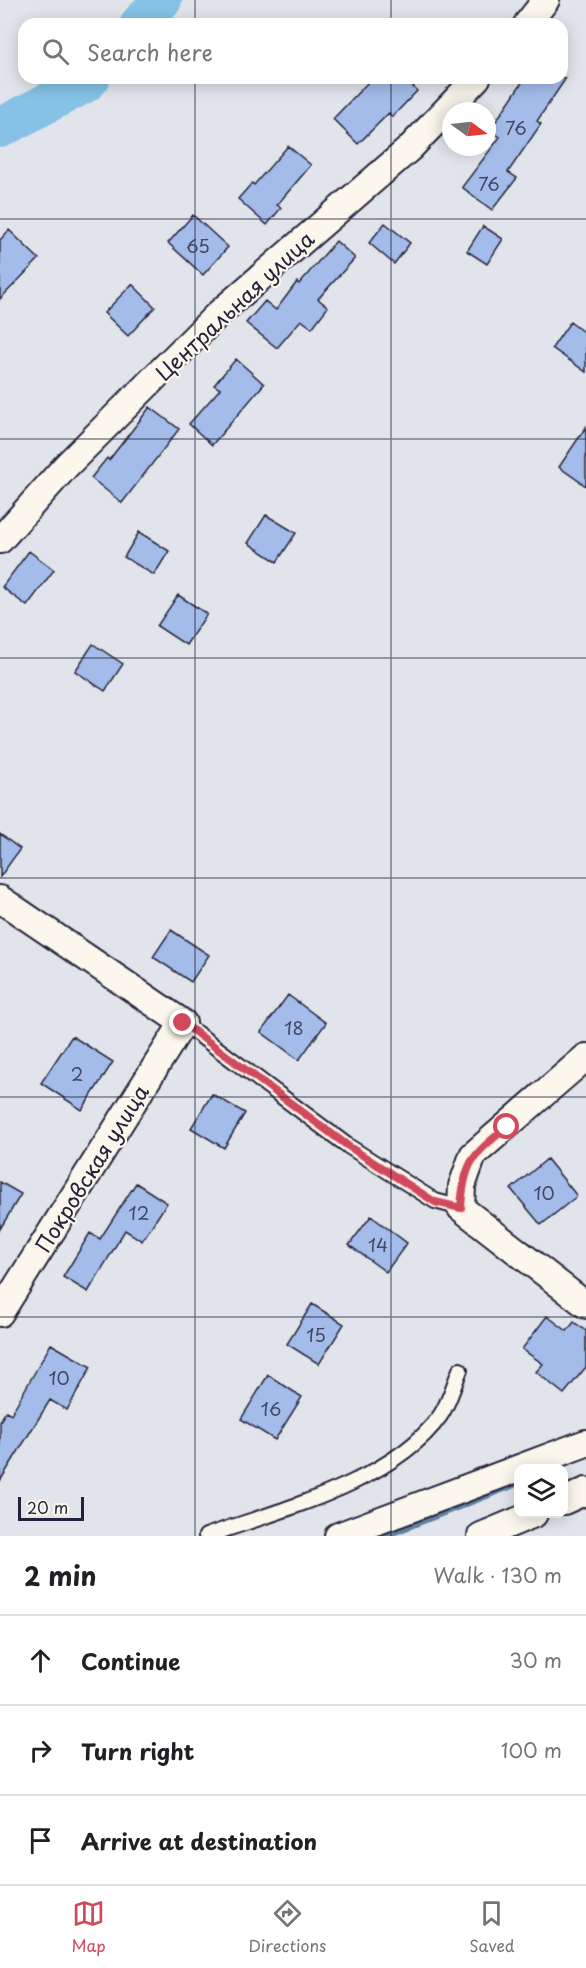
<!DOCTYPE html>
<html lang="en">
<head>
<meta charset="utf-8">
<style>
	:root { --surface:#fff; --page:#f6f6f6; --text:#202124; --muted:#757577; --line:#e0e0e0; --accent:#d1495b }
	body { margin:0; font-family:"Playpen Sans",sans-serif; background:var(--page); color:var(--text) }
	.controls { position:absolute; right:18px; bottom:18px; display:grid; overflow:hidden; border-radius:12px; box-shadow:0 3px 15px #0003 }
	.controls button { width:54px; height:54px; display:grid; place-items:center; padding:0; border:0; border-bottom:2px solid var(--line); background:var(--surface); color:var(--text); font:30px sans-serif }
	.compass { position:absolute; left:442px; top:102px; width:54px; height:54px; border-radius:50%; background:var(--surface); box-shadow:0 3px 15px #0003; rotate:105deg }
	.scale { position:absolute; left:18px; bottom:15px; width:66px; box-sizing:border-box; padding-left:6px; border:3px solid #22223b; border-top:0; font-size:16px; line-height:21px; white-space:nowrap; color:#22223b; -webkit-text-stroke:4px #fbf7ec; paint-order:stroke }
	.stop { position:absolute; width:18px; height:18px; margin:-14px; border:4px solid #d1495b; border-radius:50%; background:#fff }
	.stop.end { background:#d1495b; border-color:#fff; box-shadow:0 2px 6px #0008 }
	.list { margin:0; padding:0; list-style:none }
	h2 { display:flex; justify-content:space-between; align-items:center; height:78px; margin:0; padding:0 24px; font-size:26px }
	h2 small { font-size:20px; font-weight:400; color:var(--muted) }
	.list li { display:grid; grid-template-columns:39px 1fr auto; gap:18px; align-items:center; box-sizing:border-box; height:90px; padding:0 24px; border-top:2px solid var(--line) }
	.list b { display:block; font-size:22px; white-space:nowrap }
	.list em { font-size:20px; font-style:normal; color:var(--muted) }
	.icon { flex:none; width:33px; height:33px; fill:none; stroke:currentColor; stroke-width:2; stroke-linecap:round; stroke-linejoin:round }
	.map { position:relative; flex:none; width:586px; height:1536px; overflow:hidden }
	.search { position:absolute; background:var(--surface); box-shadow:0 3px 15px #0003; left:18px; right:18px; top:18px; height:66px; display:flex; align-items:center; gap:15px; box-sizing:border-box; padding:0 21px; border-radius:18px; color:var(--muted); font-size:22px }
	.sheet { height:348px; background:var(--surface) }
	nav { display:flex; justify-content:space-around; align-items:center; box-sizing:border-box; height:84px; border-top:2px solid var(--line); background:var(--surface); font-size:16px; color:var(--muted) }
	nav a { display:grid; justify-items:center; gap:3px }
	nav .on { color:var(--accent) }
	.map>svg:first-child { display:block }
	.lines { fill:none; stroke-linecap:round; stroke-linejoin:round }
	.stream { stroke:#5d82a1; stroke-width:7 }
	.river { stroke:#85c2e5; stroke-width:40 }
	.building { fill:#a3bce9; stroke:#22223b; stroke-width:1.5 }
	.lane-casing { stroke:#22223b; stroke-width:18 }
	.street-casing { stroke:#22223b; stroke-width:30 }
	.lane { stroke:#fbf7ec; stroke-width:14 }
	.street { stroke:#fbf7ec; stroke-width:26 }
	.route { stroke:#d1495b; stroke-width:8 }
	.grid { fill:none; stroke:#22223b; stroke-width:1.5; stroke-opacity:0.55 }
	.labels { text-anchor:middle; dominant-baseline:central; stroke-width:4.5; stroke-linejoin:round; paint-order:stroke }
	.number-label { font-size:18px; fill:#424866 }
	.street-label { font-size:21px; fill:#22223b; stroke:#fbf7ec }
</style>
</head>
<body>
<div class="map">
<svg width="586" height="1536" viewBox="0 0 586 1536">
	<rect width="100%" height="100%" fill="#e1e5eb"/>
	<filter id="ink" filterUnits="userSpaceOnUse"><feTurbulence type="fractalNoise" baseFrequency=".0167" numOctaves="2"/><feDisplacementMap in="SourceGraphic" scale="12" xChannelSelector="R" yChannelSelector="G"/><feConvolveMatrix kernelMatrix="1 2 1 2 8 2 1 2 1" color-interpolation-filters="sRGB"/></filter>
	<g filter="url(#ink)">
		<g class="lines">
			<path class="stream" d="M 384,1536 L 518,1483"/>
			<path class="river" d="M 140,24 L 162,0
				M 0,128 L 85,83 L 90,78"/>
		</g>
		<path class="building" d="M 372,78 L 421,78 L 413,87 L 417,91 L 392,117 L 389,113 L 358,144 L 333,119 Z
			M 525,78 L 566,78 L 537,121 L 541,124 L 508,172 L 517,178 L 492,210 L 462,187 L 500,137 L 490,130 Z
			M 288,146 L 311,165 L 277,205 L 281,208 L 267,225 L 238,199 L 252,183 L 254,185 Z
			M 193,215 L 228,247 L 203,275 L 168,243 Z
			M 385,223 L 410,243 L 394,264 L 369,243 Z
			M 483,226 L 503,239 L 487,264 L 467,251 Z
			M 9,230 L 39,259 L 0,299 L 0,240 Z
			M 336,241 L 355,258 L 318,299 L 328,307 L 312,328 L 301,320 L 277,348 L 246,323 L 265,301 L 276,310 L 297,282 L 299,284 Z
			M 132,284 L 155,307 L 128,336 L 104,313 Z
			M 570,322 L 586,334 L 586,372 L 552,348 Z
			M 236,359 L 264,384 L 212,445 L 189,424 L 220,389 L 214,385 Z
			M 150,407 L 179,429 L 122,503 L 91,478 L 107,458 L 109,460 Z
			M 586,427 L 586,486 L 559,467 Z
			M 266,515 L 296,533 L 277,562 L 248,543 Z
			M 139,532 L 169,551 L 154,575 L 124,557 Z
			M 29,551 L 54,570 L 27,606 L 2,587 Z
			M 178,595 L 207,614 L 186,645 L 157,626 Z
			M 93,644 L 123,664 L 105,691 L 75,671 Z
			M 0,834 L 20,849 L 0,877 Z
			M 171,930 L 209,955 L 191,982 L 153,957 Z
			M 288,995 L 326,1023 L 299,1060 L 261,1032 Z
			M 72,1036 L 113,1062 L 82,1110 L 41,1083 Z
			M 212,1094 L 245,1113 L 224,1148 L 191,1128 Z
			M 547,1159 L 577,1196 L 541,1225 L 511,1189 Z
			M 0,1182 L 21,1194 L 0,1229 Z
			M 136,1183 L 167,1203 L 142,1241 L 125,1230 L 88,1292 L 63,1277 L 90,1233 L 100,1239 Z
			M 371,1216 L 407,1243 L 386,1272 L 349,1245 Z
			M 312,1304 L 344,1324 L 319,1364 L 287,1344 Z
			M 547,1316 L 567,1331 L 574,1322 L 586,1331 L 586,1367 L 564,1394 L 536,1372 L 543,1364 L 522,1349 Z
			M 51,1344 L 91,1367 L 67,1410 L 50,1400 L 0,1481 L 0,1421 L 6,1411 L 11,1414 Z
			M 268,1375 L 302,1397 L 275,1440 L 241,1419 Z"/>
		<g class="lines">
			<g class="lane-casing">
				<path id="lane" d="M 183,1023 L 348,1146 L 435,1201 L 461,1208
					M 206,1536 C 280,1510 393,1482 440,1416 C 449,1403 454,1384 460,1370"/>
			</g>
			<g class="street-casing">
				<path id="street" d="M 527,24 L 546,0
					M 0,540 L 66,466 L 218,314 L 409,149 L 477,78
					M 0,899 L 183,1023 L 0,1313
					M 586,1057 L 473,1155 L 462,1186 L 461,1208 L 586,1305
					M 564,1501 L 586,1491
					M 338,1536 L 586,1443
					M 481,1536 L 534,1514"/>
			</g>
			<use href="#lane" class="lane"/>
			<use href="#street" class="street"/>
		</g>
	</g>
	<g class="lines" filter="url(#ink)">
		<path class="route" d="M 183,1023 L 348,1146 L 435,1202 L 461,1208 C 464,1161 473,1155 507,1127"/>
	</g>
	<path class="grid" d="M 195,0 L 195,24M 391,0 L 391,24M 195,78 L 195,1536M 391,78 L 391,1536M 0,219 L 586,219M 0,439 L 586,439M 0,658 L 586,658M 0,878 L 586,878M 0,1097 L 586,1097M 0,1317 L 586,1317"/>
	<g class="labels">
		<g class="number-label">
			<text x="516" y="127">76</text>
			<text x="489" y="183">76</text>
			<text x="198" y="245">65</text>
			<text x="294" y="1027">18</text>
			<text x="77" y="1073">2</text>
			<text x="544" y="1192">10</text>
			<text x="139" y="1212">12</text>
			<text x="378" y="1244">14</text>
			<text x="316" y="1334">15</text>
			<text x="59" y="1377">10</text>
			<text x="271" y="1408">16</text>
		</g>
		<g class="street-label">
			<text transform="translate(234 305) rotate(-43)">Центральная улица</text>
			<text transform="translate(91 1168) rotate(-58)">Покровская улица</text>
		</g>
	</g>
</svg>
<div class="controls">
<button><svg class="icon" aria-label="layers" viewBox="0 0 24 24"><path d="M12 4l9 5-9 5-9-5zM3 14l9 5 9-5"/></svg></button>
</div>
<svg class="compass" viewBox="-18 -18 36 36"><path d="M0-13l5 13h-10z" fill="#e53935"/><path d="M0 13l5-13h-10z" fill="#757577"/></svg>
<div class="scale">20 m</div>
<div class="stop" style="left:507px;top:1127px"></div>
<div class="stop end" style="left:183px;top:1023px"></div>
<div class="search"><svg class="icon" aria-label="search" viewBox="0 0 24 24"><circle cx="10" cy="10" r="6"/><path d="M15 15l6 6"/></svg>Search here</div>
</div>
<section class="sheet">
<h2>2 min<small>Walk · 130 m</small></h2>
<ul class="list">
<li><svg class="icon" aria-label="ahead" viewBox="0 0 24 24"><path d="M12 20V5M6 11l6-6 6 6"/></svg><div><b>Continue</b></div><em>30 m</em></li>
<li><svg class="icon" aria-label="right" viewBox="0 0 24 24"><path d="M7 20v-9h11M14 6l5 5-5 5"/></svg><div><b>Turn right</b></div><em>100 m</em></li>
<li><svg class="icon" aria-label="arrive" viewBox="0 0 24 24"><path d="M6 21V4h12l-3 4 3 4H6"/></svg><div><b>Arrive at destination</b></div></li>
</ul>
</section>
<nav>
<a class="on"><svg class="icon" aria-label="map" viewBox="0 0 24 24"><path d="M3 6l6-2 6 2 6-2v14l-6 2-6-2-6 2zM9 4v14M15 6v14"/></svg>Map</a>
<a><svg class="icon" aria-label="directions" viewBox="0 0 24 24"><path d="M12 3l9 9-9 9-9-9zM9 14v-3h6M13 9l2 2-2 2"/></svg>Directions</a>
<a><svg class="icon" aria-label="saved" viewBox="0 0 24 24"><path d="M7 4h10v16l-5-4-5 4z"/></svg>Saved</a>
</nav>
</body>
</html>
